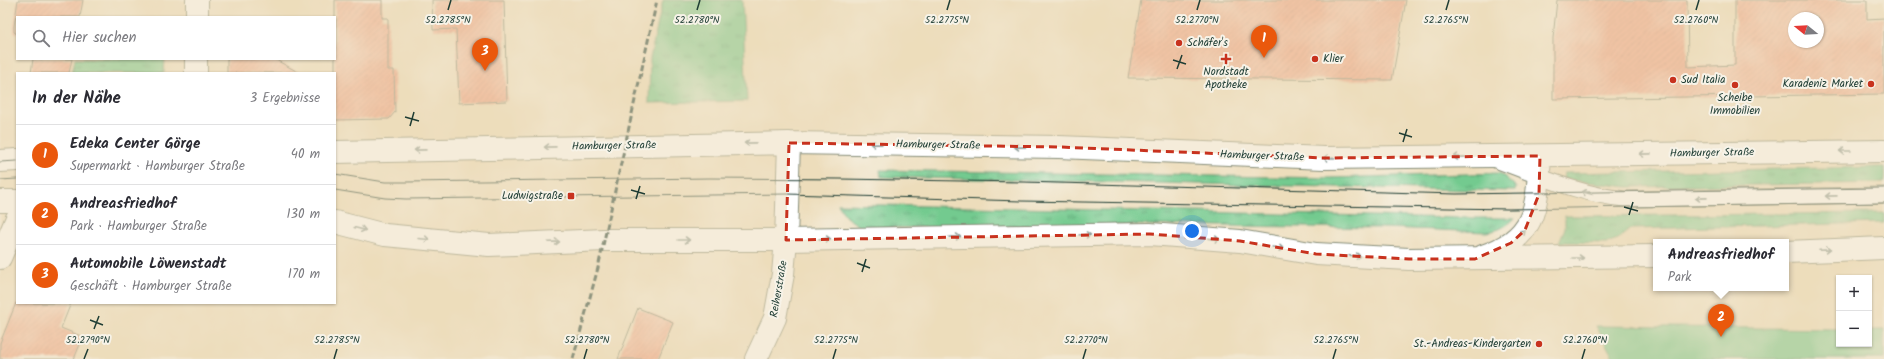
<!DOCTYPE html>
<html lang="de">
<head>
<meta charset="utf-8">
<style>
	:root { --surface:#fff; --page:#f2f2f3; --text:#2b2b33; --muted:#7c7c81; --line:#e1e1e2; --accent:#ea580c }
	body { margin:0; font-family:Kalam,sans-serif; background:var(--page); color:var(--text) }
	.controls { position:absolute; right:12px; bottom:12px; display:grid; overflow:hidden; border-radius:0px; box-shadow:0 1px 3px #0004 }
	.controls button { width:36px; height:36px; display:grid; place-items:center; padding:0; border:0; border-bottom:1px solid var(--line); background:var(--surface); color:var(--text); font:20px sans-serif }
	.compass { position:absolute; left:1788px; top:12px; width:36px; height:36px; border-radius:50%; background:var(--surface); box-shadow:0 1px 3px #0004; rotate:288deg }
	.you { position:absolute; left:1192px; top:231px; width:14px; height:14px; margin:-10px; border:3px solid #fff; border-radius:50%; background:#1a73e8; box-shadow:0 0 0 6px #1a73e833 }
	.badge { display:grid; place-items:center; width:26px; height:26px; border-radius:50%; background:var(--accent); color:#fff; font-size:13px; font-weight:700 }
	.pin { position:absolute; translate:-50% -33px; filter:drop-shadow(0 1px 2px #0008) }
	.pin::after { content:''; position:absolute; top:21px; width:14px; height:12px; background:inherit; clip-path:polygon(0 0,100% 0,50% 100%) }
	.popup { position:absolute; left:1653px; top:239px; width:136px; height:52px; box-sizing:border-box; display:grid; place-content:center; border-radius:0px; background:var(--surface); filter:drop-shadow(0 1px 3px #0005); font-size:13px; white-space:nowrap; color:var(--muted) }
	.popup b { font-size:15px; color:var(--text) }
	.popup::after { content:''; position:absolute; left:50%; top:100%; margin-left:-8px; border:8px solid transparent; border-top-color:var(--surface) }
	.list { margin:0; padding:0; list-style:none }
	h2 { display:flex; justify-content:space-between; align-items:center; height:52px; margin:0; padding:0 16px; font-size:17px }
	h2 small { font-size:13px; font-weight:400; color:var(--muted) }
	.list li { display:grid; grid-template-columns:26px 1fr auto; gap:12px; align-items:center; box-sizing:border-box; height:60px; padding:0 16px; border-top:1px solid var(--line) }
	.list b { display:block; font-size:15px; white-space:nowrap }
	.list p { margin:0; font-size:13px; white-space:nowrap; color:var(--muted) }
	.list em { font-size:13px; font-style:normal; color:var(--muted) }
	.icon { flex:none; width:22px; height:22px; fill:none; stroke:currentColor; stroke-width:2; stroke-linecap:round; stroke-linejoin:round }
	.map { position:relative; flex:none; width:1884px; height:359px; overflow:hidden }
	.search { position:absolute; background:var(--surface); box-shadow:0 1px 3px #0004; left:16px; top:16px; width:320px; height:44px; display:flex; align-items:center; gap:10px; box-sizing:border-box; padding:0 14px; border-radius:0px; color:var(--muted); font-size:15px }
	.panel { position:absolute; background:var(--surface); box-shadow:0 1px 3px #0004; left:16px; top:72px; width:320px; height:232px; border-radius:0px }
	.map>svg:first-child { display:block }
	.grass { fill:url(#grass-tufts); stroke:#498462 }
	.park { fill:#73ca8f; stroke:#498462 }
	.building { fill:url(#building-hatch); fill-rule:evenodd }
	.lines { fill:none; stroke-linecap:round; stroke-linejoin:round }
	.lane-casing { stroke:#868d78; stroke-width:17 }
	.street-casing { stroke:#868d78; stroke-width:24 }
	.primary-casing { stroke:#868d78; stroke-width:24 }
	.lane { stroke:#fff; stroke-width:15 }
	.street { stroke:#fff; stroke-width:22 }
	.primary { stroke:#fff; stroke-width:22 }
	.tram { stroke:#1f3d34; stroke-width:1 }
	.rail { stroke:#1f3d34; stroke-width:3; stroke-dasharray:6 3; stroke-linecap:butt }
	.oneway { stroke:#8f9e9a }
	.marked { fill:none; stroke:#c8321e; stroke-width:3; stroke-dasharray:8 5; stroke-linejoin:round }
	.ticks { fill:none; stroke:#1f3d34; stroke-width:1.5 }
	.poi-dot { fill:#c8321e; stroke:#f7f3e8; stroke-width:1.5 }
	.labels { text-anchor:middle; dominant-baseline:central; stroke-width:4; stroke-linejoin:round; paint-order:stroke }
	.poi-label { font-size:11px; fill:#1f3d34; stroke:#f7f3e8; text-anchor:start }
	.street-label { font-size:11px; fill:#1f3d34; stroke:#f7f3e8 }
	.ticks-label { font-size:10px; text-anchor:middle; fill:#1f3d34; stroke:#f7f3e8; stroke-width:4; stroke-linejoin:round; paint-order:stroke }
</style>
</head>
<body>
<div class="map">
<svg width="1884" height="359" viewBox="0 0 1884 359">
	<defs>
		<pattern id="grass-tufts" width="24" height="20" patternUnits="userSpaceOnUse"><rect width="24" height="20" fill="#73ca8f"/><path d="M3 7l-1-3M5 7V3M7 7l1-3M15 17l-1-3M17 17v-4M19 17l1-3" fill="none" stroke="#5ea576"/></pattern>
		<pattern id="building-hatch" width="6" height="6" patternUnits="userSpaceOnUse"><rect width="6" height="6" fill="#f4a587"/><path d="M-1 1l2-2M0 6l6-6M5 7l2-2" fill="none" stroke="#c5886f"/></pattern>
	</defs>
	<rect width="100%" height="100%" fill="#f7f3e8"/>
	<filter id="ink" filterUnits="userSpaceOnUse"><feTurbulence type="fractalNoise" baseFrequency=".025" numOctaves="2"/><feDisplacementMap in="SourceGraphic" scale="8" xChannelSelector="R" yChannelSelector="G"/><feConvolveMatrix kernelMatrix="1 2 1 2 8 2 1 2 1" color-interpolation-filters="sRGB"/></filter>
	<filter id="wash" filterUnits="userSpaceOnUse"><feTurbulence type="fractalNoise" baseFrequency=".012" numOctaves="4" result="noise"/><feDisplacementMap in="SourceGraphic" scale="16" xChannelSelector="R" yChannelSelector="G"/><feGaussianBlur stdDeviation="0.9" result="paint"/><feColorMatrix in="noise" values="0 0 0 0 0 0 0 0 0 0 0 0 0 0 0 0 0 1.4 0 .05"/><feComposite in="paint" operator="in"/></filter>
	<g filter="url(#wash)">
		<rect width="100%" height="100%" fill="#edddbb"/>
		<path class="grass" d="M 663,0 L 742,0 L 747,101 L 649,103 L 650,58 Z
			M 75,59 L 165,59 L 164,73 L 72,73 Z
			M 1884,167 L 1884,183 L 1628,187 L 1563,179 L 1564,173 Z
			M 880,170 L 1330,178 L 1500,173 L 1516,187 L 1515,191 L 881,177 Z
			M 838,204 L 1458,218 L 1515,218 C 1506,227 1499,230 1487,232 L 1389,228 L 1141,225 L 862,228 L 846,217 Z
			M 1884,213 L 1884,223 L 1631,229 L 1618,239 L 1606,243 L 1559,242 L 1565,228 L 1565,216 Z"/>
		<path class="park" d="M 1596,326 L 1839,329 L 1839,344 L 1869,344 L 1869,330 L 1884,330 L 1884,359 L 1614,359 Z"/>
		<g id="blocks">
			<path class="building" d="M 18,0 L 83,0 L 80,17 L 17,17 L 17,34 L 14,32 L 14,26 Z
				M 335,0 L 382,0 L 382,18 L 388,18 L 388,70 L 394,70 L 395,112 L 389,119 L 335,120 Z
				M 432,0 L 504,0 L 507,101 L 459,103 L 456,29 L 433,30 Z
				M 1141,0 L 1406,0 L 1392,80 L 1128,78 Z
				M 1557,0 L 1687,0 L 1688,67 L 1735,65 L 1735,0 L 1867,0 L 1867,19 L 1884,18 L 1884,94 L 1553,99 L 1553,38 ZM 1794,18 L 1818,18 L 1818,42 L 1794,42 Z
				M 33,59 L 72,59 L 69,73 L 31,73 Z
				M 227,59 L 274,59 L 300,73 L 227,73 Z
				M 16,303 L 71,303 L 61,328 L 83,337 L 74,359 L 0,359 L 0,343 Z
				M 638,308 L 673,322 L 658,359 L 618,359 Z"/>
		</g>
	</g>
	<g filter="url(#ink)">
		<use href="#blocks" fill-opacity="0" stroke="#868d78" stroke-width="1"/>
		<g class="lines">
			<g class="lane-casing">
				<path id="lane" d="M 1495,160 C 1538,175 1579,195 1625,199 L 1884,195"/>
			</g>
			<g class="street-casing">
				<path id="street" d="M 197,17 L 197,0
					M 196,73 L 196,59
					M 0,258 L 17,218
					M 756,359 L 775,318 L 783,274 L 786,240"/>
			</g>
			<g class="primary-casing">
				<path id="primary" d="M 335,152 L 789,143 L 1059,147 L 1324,158 L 1884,151
					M 0,161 L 17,160
					M 0,201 L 17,201
					M 335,222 L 385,235 L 489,245 L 604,240 L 786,240 L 1150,234 L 1240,241 L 1316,254 L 1409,259 L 1656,256
					M 786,240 L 789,143
					M 1786,252 L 1884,248
					M 1483,256 C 1537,238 1537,207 1540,156"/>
			</g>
			<use href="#lane" class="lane"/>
			<use href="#street" class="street"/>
			<use href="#primary" class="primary"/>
			<path class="tram" d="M 0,162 L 17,161
				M 335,174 L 385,182 L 406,182 L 710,178 L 840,179 L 1023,182 L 1456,194 L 1884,188
				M 0,180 L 17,179
				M 335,190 L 385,198 L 406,199 L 787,194 L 1021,201 L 1509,209 L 1884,203"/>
			<path class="rail" d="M 573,359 L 598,268 L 657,0"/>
		</g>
		<defs><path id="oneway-shaft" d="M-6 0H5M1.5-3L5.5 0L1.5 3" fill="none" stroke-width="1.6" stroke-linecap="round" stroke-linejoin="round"/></defs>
		<g class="oneway">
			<use href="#oneway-shaft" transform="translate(750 143) rotate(179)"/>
			<use href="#oneway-shaft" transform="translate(876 144) rotate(-179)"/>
			<use href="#oneway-shaft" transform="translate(550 147) rotate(179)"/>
			<use href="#oneway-shaft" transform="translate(1020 147) rotate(-179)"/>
			<use href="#oneway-shaft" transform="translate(420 150) rotate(179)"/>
			<use href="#oneway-shaft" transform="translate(1845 151) rotate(180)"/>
			<use href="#oneway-shaft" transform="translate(1645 154) rotate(179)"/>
			<use href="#oneway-shaft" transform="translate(1459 157) rotate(179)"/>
			<use href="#oneway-shaft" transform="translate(1329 158) rotate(180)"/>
			<use href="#oneway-shaft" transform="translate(1587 193) rotate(-165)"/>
			<use href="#oneway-shaft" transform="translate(1831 196) rotate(179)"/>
			<use href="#oneway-shaft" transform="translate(1701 198) rotate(179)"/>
			<use href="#oneway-shaft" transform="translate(360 229) rotate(14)"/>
			<use href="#oneway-shaft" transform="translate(1521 234) rotate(-43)"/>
			<use href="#oneway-shaft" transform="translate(1085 235) rotate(-1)"/>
			<use href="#oneway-shaft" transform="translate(955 237) rotate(-1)"/>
			<use href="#oneway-shaft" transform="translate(424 239) rotate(5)"/>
			<use href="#oneway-shaft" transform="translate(825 239) rotate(-1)"/>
			<use href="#oneway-shaft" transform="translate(1214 239) rotate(5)"/>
			<use href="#oneway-shaft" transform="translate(684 240)"/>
			<use href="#oneway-shaft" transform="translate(554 242) rotate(-2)"/>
			<use href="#oneway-shaft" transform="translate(1278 248) rotate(9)"/>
			<use href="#oneway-shaft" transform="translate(1825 250) rotate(-2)"/>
			<use href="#oneway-shaft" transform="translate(1355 256) rotate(3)"/>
			<use href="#oneway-shaft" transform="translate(1578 258)"/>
		</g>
	</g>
	<path d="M0 0H1884V359H0ZM 789,143 L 1059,147 L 1324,158 L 1540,156 L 1539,194 L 1525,230 L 1511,243 L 1475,259 L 1409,259 L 1316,254 L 1240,241 L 1150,234 L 786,240 Z" fill="#edddbb" fill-opacity=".55" fill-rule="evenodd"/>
	<path class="marked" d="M 789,143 L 1059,147 L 1324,158 L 1540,156 L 1539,194 L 1525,230 L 1511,243 L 1475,259 L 1409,259 L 1316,254 L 1240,241 L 1150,234 L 786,240 Z"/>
	<path class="ticks" d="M 448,10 L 451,0M 697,10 L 700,0M 947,10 L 950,0M 1197,10 L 1200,0M 1446,10 L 1449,0M 1696,10 L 1699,0M 1173,60 L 1186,64M 1177,69 L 1182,55M 405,117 L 419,121M 410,126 L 414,112M 1399,133 L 1412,137M 1403,142 L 1407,129M 631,190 L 645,194M 636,199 L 640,186M 1624,207 L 1638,211M 1629,215 L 1633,202M 857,263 L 870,268M 862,272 L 866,259M 90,320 L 103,325M 94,329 L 99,316M 84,359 L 88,349M 334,359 L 337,349M 584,359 L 587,349M 833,359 L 836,349M 1083,359 L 1086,349M 1333,359 L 1336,349M 1582,359 L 1585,349"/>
	<g class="poi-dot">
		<circle cx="1179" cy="43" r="4"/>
		<path d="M1224 53h4v4h4v4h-4v4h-4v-4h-4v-4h4z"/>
		<circle cx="1315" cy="59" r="4"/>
		<circle cx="1673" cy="80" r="4"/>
		<circle cx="1871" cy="84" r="4"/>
		<circle cx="1735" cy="85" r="4"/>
		<rect x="567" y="192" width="8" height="8" rx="2"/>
		<circle cx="1539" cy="344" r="4"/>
	</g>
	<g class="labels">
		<g class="poi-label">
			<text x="1187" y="43">Schäfer's</text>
			<text x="1323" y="59">Klier</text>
			<text x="1226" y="72" text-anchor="middle">Nordstadt<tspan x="1226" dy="13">Apotheke</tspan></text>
			<text x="1681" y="80">Sud Italia</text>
			<text x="1863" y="84" text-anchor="end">Karadeniz Market</text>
			<text x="1735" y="98" text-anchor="middle">Scheibe<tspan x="1735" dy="13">Immobilien</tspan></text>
			<text x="563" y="196" text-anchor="end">Ludwigstraße</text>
			<text x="1531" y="344" text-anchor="end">St.-Andreas-Kindergarten</text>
		</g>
		<g class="street-label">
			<text transform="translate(938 145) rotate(1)">Hamburger Straße</text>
			<text transform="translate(614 146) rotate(-1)">Hamburger Straße</text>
			<text transform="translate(1712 153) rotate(-1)">Hamburger Straße</text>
			<text transform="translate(1262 156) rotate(2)">Hamburger Straße</text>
			<text transform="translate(779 289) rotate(-80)">Reiherstraße</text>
		</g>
	</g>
	<g class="ticks-label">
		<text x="448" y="23">52.2785°N</text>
		<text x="697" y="23">52.2780°N</text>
		<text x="947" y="23">52.2775°N</text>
		<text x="1197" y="23">52.2770°N</text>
		<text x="1446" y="23">52.2765°N</text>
		<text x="1696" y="23">52.2760°N</text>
		<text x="88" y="343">52.2790°N</text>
		<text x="337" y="343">52.2785°N</text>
		<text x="587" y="343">52.2780°N</text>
		<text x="836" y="343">52.2775°N</text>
		<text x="1086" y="343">52.2770°N</text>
		<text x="1336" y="343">52.2765°N</text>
		<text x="1585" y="343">52.2760°N</text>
	</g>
</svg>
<div class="controls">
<button>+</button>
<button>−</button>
</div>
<svg class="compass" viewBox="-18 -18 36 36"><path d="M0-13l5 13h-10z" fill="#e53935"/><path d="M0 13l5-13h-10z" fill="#7c7c81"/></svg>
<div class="you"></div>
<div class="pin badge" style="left:1264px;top:58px">1</div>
<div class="pin badge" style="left:1721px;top:337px">2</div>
<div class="popup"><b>Andreasfriedhof</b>Park</div>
<div class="pin badge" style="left:485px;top:71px">3</div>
<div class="search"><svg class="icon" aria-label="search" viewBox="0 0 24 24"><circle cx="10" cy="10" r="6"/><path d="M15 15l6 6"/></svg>Hier suchen</div>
<section class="panel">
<h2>In der Nähe<small>3 Ergebnisse</small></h2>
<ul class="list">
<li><span class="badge">1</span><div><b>Edeka Center Görge</b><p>Supermarkt · Hamburger Straße</p></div><em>40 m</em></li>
<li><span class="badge">2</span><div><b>Andreasfriedhof</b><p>Park · Hamburger Straße</p></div><em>130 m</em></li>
<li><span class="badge">3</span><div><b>Automobile Löwenstadt</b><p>Geschäft · Hamburger Straße</p></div><em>170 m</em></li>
</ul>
</section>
</div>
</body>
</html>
